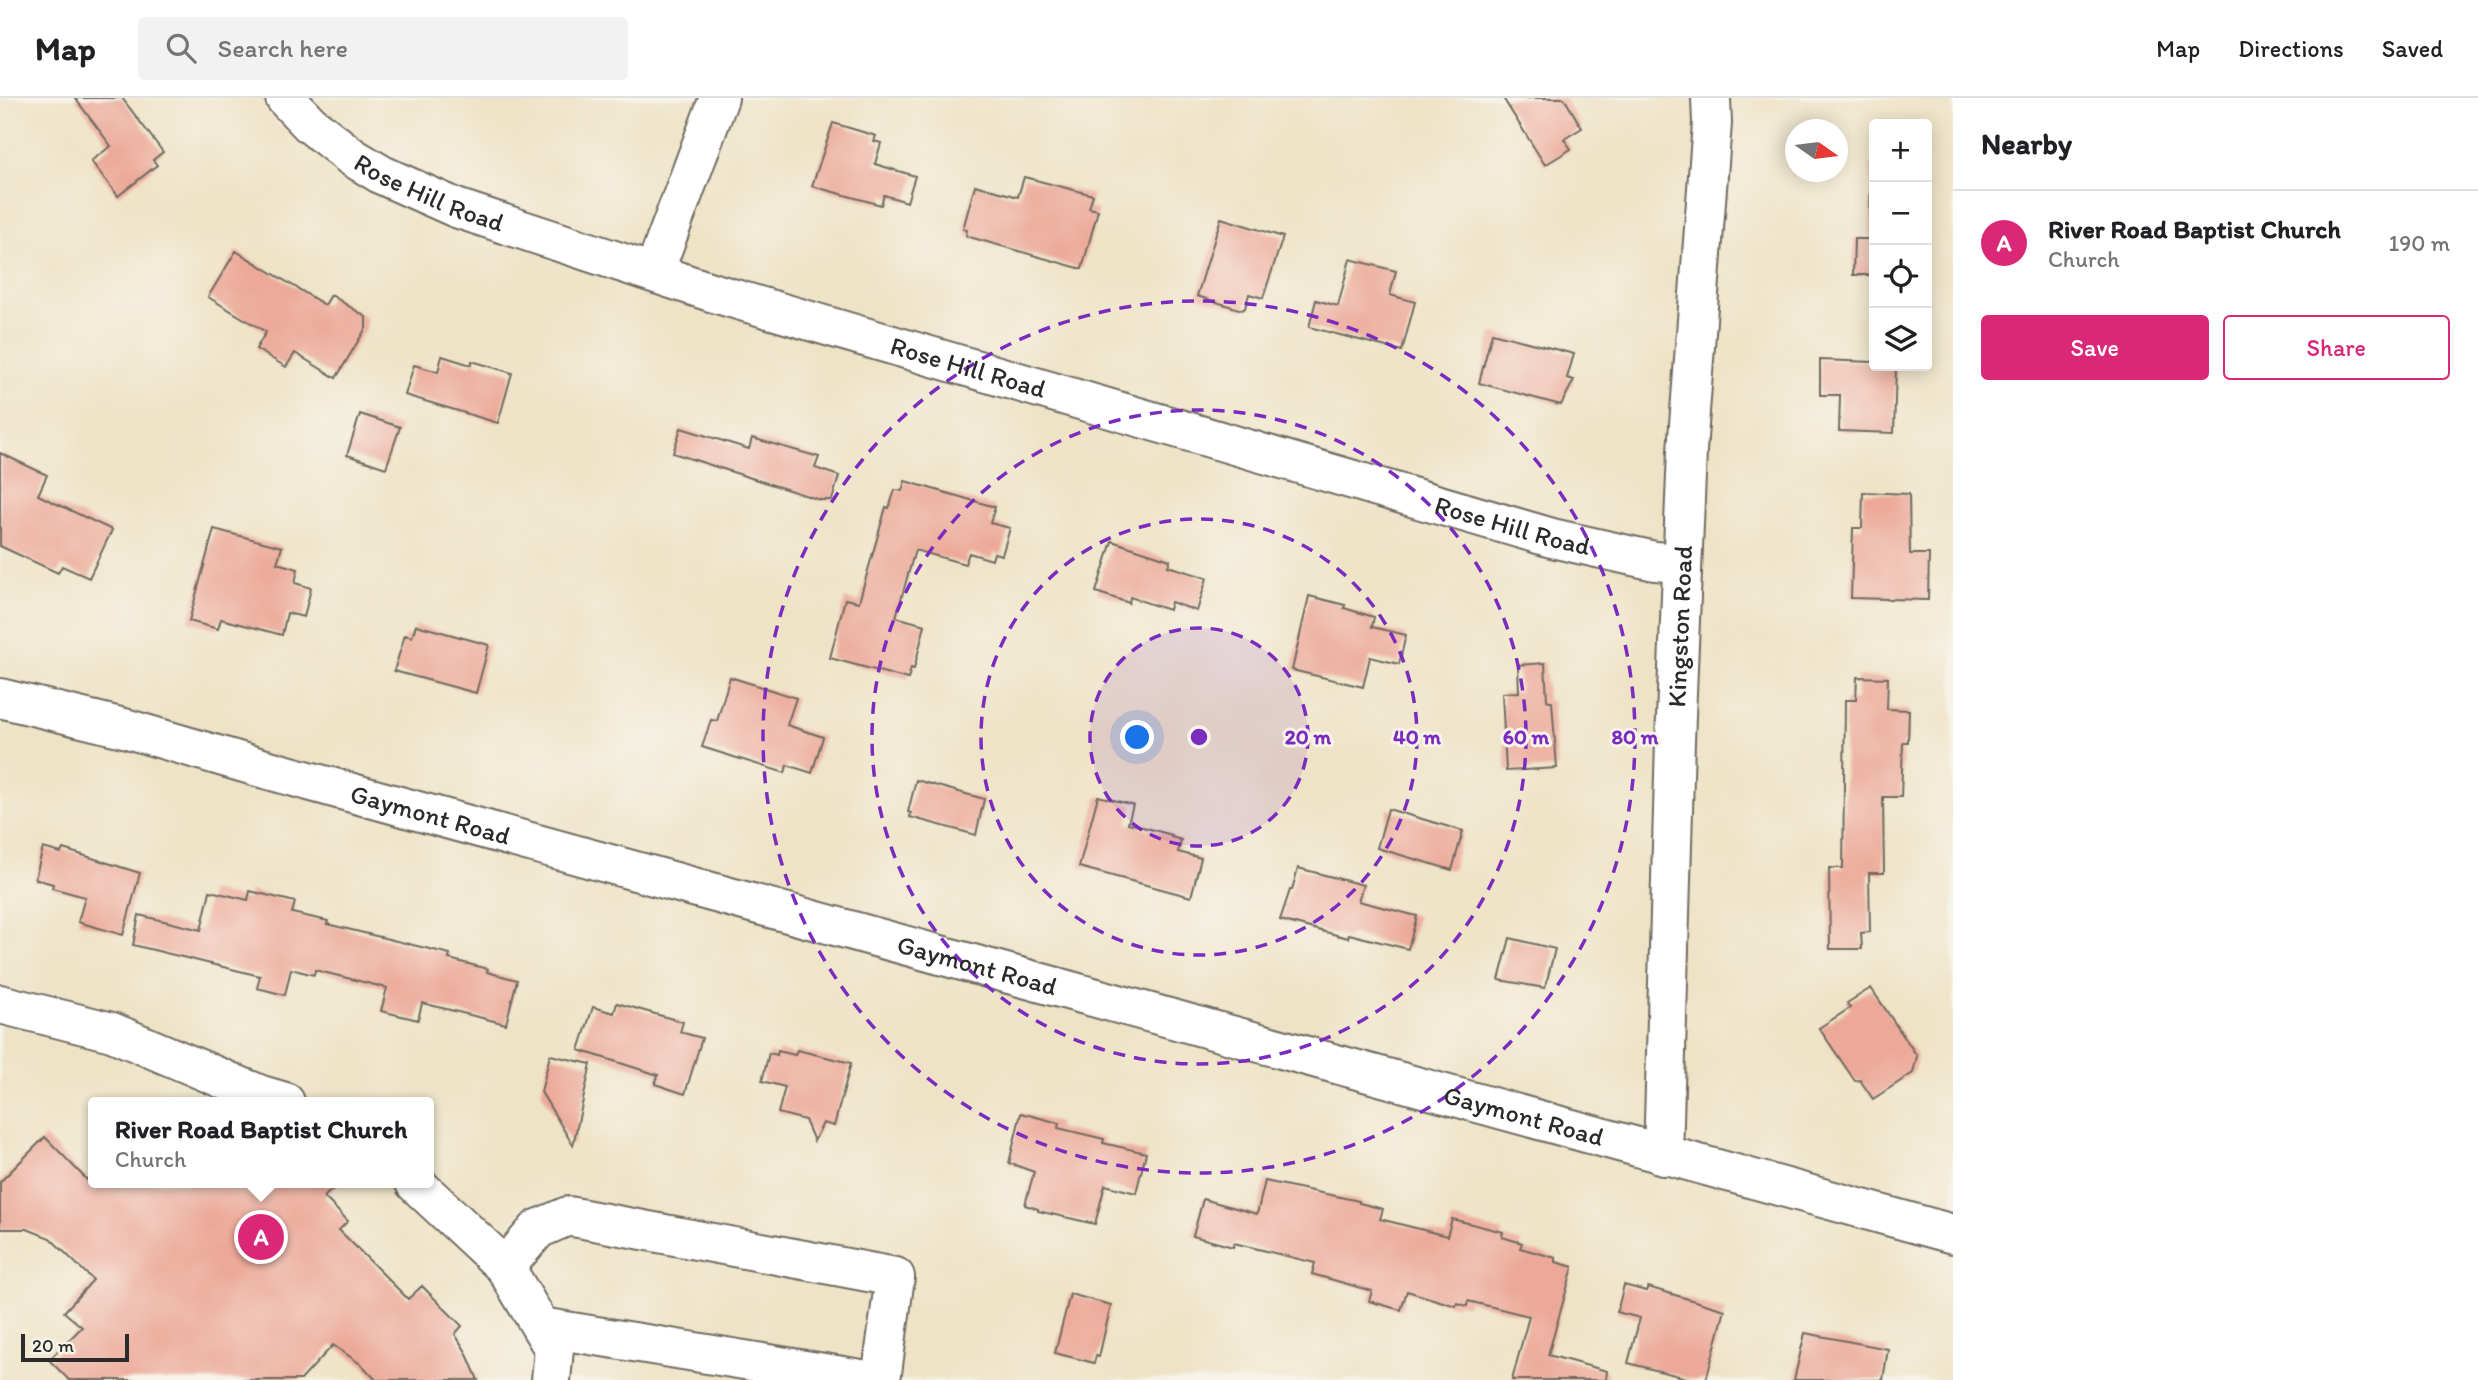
<!DOCTYPE html>
<html lang="en">
<head>
<meta charset="utf-8">
<style>
	:root { --surface:#fff; --page:#f2f2f2; --text:#202124; --muted:#757577; --line:#e0e0e0; --accent:#db2777 }
	body { margin:0; font-family:Itim,sans-serif; background:var(--page); color:var(--text) }
	.controls { position:absolute; right:21px; top:21px; display:grid; overflow:hidden; border-radius:7px; box-shadow:0 4px 18px #0003 }
	.controls button { width:63px; height:63px; display:grid; place-items:center; padding:0; border:0; border-bottom:2px solid var(--line); background:var(--surface); color:var(--text); font:35px sans-serif }
	.compass { position:absolute; left:1785px; top:21px; width:63px; height:63px; border-radius:50%; background:var(--surface); box-shadow:0 4px 18px #0003; rotate:104deg }
	.scale { position:absolute; left:21px; bottom:18px; width:108px; box-sizing:border-box; padding-left:7px; border:4px solid #2b2b2b; border-top:0; font-size:19px; line-height:24px; white-space:nowrap; color:#2b2b2b; -webkit-text-stroke:5px #f7f3e8; paint-order:stroke }
	.you { position:absolute; left:1138px; top:640px; width:24px; height:24px; margin:-18px; border:5px solid #fff; border-radius:50%; background:#1a73e8; box-shadow:0 0 0 10px #1a73e833 }
	.badge { display:grid; place-items:center; width:46px; height:46px; border-radius:50%; background:var(--accent); color:#fff; font-size:23px; font-weight:700 }
	.pin { position:absolute; translate:-50% -50%; border:4px solid #fff; box-shadow:0 2px 7px #0006 }
	.popup { position:absolute; left:88px; top:999px; width:346px; height:91px; box-sizing:border-box; display:grid; place-content:center; border-radius:7px; background:var(--surface); filter:drop-shadow(0 2px 5px #0005); font-size:23px; white-space:nowrap; color:var(--muted) }
	.popup b { font-size:26px; color:var(--text) }
	.popup::after { content:''; position:absolute; left:50%; top:100%; margin-left:-14px; border:14px solid transparent; border-top-color:var(--surface) }
	.list { margin:0; padding:0; list-style:none }
	h2 { display:flex; justify-content:space-between; align-items:center; height:91px; margin:0; padding:0 28px; font-size:30px }
	h2 small { font-size:23px; font-weight:400; color:var(--muted) }
	.list li { display:grid; grid-template-columns:46px 1fr auto; gap:21px; align-items:center; box-sizing:border-box; height:105px; padding:0 28px; border-top:2px solid var(--line) }
	.list b { display:block; font-size:26px; white-space:nowrap }
	.list p { margin:0; font-size:23px; white-space:nowrap; color:var(--muted) }
	.list em { font-size:23px; font-style:normal; color:var(--muted) }
	.actions { display:flex; gap:14px; padding:21px 28px }
	.actions a { flex:1; padding:16px 0; border:2px solid var(--accent); border-radius:7px; text-align:center; font-size:24px; color:var(--accent) }
	.actions .main { background:var(--accent); color:#fff }
	.icon { flex:none; width:38px; height:38px; fill:none; stroke:currentColor; stroke-width:2; stroke-linecap:round; stroke-linejoin:round }
	.map { position:relative; flex:none; width:1953px; height:1282px; overflow:hidden }
	header { display:flex; align-items:center; gap:42px; box-sizing:border-box; height:98px; padding:0 35px; background:var(--surface); border-bottom:2px solid var(--line) }
	header strong { font-size:33px }
	nav { display:flex; gap:38px; margin-inline-start:auto; font-size:24px }
	.search { width:490px; height:63px; background:var(--page); display:flex; align-items:center; gap:18px; box-sizing:border-box; padding:0 24px; border-radius:7px; color:var(--muted); font-size:26px }
	main { display:flex }
	aside { flex:1; background:var(--surface) }
	.map>svg:first-child { display:block }
	.building { fill:#eca999 }
	.lines { fill:none; stroke-linecap:round; stroke-linejoin:round }
	.minor-casing { stroke:#6f6b61; stroke-width:42 }
	.minor { stroke:#fff; stroke-width:38 }
	.ring { fill:none; stroke:#7b2cbf; stroke-width:3.5; stroke-dasharray:12 9 }
	.labels { text-anchor:middle; dominant-baseline:central; stroke-width:6; stroke-linejoin:round; paint-order:stroke }
	.street-label { font-size:26px; fill:#2b2b2b; stroke:#f7f3e8 }
	.centre { fill:#7b2cbf; stroke:#f7f3e8; stroke-width:3.5 }
	.ring-label { font-size:21px; text-anchor:middle; font-weight:bold; fill:#7b2cbf; stroke:#f7f3e8; stroke-width:6; stroke-linejoin:round; paint-order:stroke }
</style>
</head>
<body>
<header>
<strong>Map</strong>
<div class="search"><svg class="icon" aria-label="search" viewBox="0 0 24 24"><circle cx="10" cy="10" r="6"/><path d="M15 15l6 6"/></svg>Search here</div>
<nav><a>Map</a><a>Directions</a><a>Saved</a></nav>
</header>
<main>
<div class="map">
<svg width="1953" height="1282" viewBox="0 0 1953 1282">
	<rect width="100%" height="100%" fill="#f7f3e8"/>
	<filter id="ink" filterUnits="userSpaceOnUse"><feTurbulence type="fractalNoise" baseFrequency=".0143" numOctaves="2"/><feDisplacementMap in="SourceGraphic" scale="14" xChannelSelector="R" yChannelSelector="G"/><feConvolveMatrix kernelMatrix="1 2 1 2 8 2 1 2 1" color-interpolation-filters="sRGB"/></filter>
	<filter id="wash" filterUnits="userSpaceOnUse"><feTurbulence type="fractalNoise" baseFrequency=".00686" numOctaves="4" result="noise"/><feDisplacementMap in="SourceGraphic" scale="28" xChannelSelector="R" yChannelSelector="G"/><feGaussianBlur stdDeviation="1.57" result="paint"/><feColorMatrix in="noise" values="0 0 0 0 0 0 0 0 0 0 0 0 0 0 0 0 0 1.4 0 .05"/><feComposite in="paint" operator="in"/></filter>
	<g filter="url(#wash)">
		<rect width="100%" height="100%" fill="#eee3c6"/>
		<g id="blocks">
			<path class="building" d="M 75,0 L 122,0 L 163,54 L 153,62 L 157,67 L 118,98 L 91,63 L 111,48 Z
				M 1503,0 L 1564,0 L 1582,30 L 1564,41 L 1571,51 L 1545,67 Z
				M 833,25 L 876,38 L 874,43 L 881,45 L 875,66 L 915,78 L 907,104 L 884,97 L 881,107 L 812,88 Z
				M 1871,66 L 1874,66 L 1874,177 L 1853,177 L 1854,141 L 1870,141 Z
				M 1024,79 L 1093,97 L 1089,110 L 1098,112 L 1082,171 L 966,138 L 967,132 L 963,131 L 975,87 L 1018,99 Z
				M 1221,120 L 1283,139 L 1263,200 L 1249,196 L 1245,210 L 1242,212 L 1197,198 Z
				M 236,153 L 325,207 L 331,197 L 366,219 L 366,230 L 336,280 L 295,255 L 286,269 L 256,251 L 266,234 L 208,199 Z
				M 1350,161 L 1396,173 L 1390,197 L 1415,204 L 1402,253 L 1309,229 L 1316,202 L 1338,208 Z
				M 1492,235 L 1574,256 L 1567,280 L 1574,282 L 1561,307 L 1479,285 Z
				M 442,258 L 471,267 L 472,263 L 512,275 L 498,325 L 405,297 L 414,267 L 438,274 Z
				M 1820,262 L 1874,264 L 1874,268 L 1896,268 L 1894,335 L 1839,333 L 1840,297 L 1820,297 Z
				M 360,316 L 400,329 L 386,370 L 347,357 Z
				M 681,330 L 749,351 L 752,340 L 819,359 L 815,370 L 839,378 L 832,402 L 820,402 L 673,355 Z
				M 0,355 L 47,377 L 38,397 L 112,432 L 89,480 L 62,468 L 58,475 L 0,448 Z
				M 905,383 L 995,409 L 990,425 L 1010,430 L 1002,457 L 994,455 L 992,462 L 969,455 L 965,466 L 915,452 L 896,519 L 925,527 L 914,571 L 911,570 L 908,581 L 830,560 L 845,501 L 859,504 L 886,409 L 889,410 L 895,392 L 902,393 Z
				M 1863,394 L 1909,396 L 1910,456 L 1929,456 L 1928,502 L 1851,500 L 1853,430 L 1862,430 Z
				M 214,431 L 282,449 L 277,465 L 298,471 L 295,485 L 311,490 L 304,519 L 287,515 L 282,537 L 221,521 L 218,531 L 189,523 Z
				M 1112,443 L 1170,462 L 1168,468 L 1207,480 L 1197,513 L 1171,504 L 1169,512 L 1130,499 L 1129,505 L 1096,494 Z
				M 1309,498 L 1345,507 L 1344,510 L 1374,519 L 1372,529 L 1406,537 L 1399,566 L 1370,559 L 1363,589 L 1292,572 Z
				M 416,527 L 489,547 L 476,595 L 394,573 L 405,537 L 412,539 Z
				M 1545,565 L 1547,602 L 1552,604 L 1557,670 L 1506,673 L 1502,595 L 1519,594 L 1518,567 Z
				M 730,579 L 796,600 L 787,627 L 823,639 L 812,675 L 787,667 L 785,675 L 702,649 L 711,622 L 717,623 Z
				M 1857,579 L 1888,580 L 1887,611 L 1909,612 L 1908,644 L 1903,644 L 1901,699 L 1883,699 L 1884,775 L 1869,775 L 1870,834 L 1861,835 L 1862,851 L 1830,851 L 1829,770 L 1843,770 L 1845,602 L 1856,602 Z
				M 916,682 L 984,701 L 976,737 L 910,719 L 911,715 L 908,714 Z
				M 1098,698 L 1133,707 L 1128,725 L 1172,737 L 1171,739 L 1181,742 L 1178,754 L 1201,760 L 1191,799 L 1079,769 Z
				M 1388,711 L 1463,733 L 1452,772 L 1377,750 Z
				M 43,750 L 61,755 L 63,751 L 140,775 L 123,837 L 78,824 L 85,799 L 52,790 L 53,786 L 35,781 Z
				M 1298,770 L 1363,787 L 1358,803 L 1417,818 L 1408,851 L 1349,836 L 1348,840 L 1280,822 L 1290,792 L 1292,792 Z
				M 210,793 L 248,802 L 250,793 L 295,804 L 292,815 L 328,823 L 327,826 L 450,856 L 449,861 L 488,871 L 487,874 L 517,882 L 506,926 L 422,905 L 418,922 L 381,913 L 387,890 L 315,872 L 314,877 L 291,871 L 285,897 L 257,890 L 260,878 L 133,847 L 139,817 L 201,832 Z
				M 1510,840 L 1555,851 L 1545,890 L 1499,882 Z
				M 1871,890 L 1917,958 L 1913,975 L 1873,1001 L 1860,982 L 1855,983 L 1819,930 L 1850,910 L 1847,905 Z
				M 617,905 L 683,924 L 680,934 L 702,940 L 685,996 L 655,986 L 658,977 L 579,952 L 593,909 L 614,915 Z
				M 797,952 L 851,965 L 834,1028 L 823,1025 L 814,1043 L 805,1022 L 778,1015 L 785,989 L 762,983 L 769,955 L 777,957 L 778,953 L 795,957 Z
				M 550,957 L 591,966 L 573,1047 L 541,994 Z
				M 1021,1015 L 1059,1025 L 1058,1030 L 1104,1041 L 1103,1045 L 1146,1055 L 1136,1095 L 1105,1087 L 1095,1126 L 1038,1113 L 1038,1111 L 1025,1107 L 1034,1074 L 1009,1065 Z
				M 45,1039 L 90,1085 L 339,1085 L 324,1099 L 348,1123 L 339,1132 L 408,1201 L 422,1188 L 462,1228 L 455,1236 L 466,1254 L 478,1282 L 376,1282 L 362,1267 L 333,1247 L 301,1282 L 69,1282 L 49,1262 L 82,1229 L 64,1214 L 93,1182 L 50,1140 L 27,1131 L 0,1131 L 0,1084 Z
				M 1265,1083 L 1359,1103 L 1359,1105 L 1383,1111 L 1380,1121 L 1447,1138 L 1452,1121 L 1503,1134 L 1502,1139 L 1522,1145 L 1520,1150 L 1556,1160 L 1556,1164 L 1573,1169 L 1548,1257 L 1607,1273 L 1606,1282 L 1512,1282 L 1529,1218 L 1468,1203 L 1467,1208 L 1457,1205 L 1456,1208 L 1407,1193 L 1401,1212 L 1369,1203 L 1372,1193 L 1312,1176 L 1315,1165 L 1234,1145 L 1233,1149 L 1193,1138 L 1203,1101 L 1257,1116 Z
				M 1624,1187 L 1646,1193 L 1648,1189 L 1725,1212 L 1706,1282 L 1694,1282 L 1628,1265 L 1640,1220 L 1617,1214 Z
				M 1070,1196 L 1111,1207 L 1099,1259 L 1096,1258 L 1094,1265 L 1055,1255 Z
				M 1805,1235 L 1888,1251 L 1883,1282 L 1794,1282 Z"/>
		</g>
	</g>
	<g filter="url(#ink)">
		<use href="#blocks" fill-opacity="0" stroke="#6f6b61" stroke-width="2"/>
		<g class="lines">
			<g class="minor-casing">
				<g id="minor">
					<path id="s1" d="M 285,0 L 310,26 L 352,59 L 382,77 L 456,110 L 711,194 L 1552,440 L 1655,463 L 1682,465"/>
					<path d="M 654,174 L 719,0"/>
					<path id="s2" d="M 0,600 L 128,631 L 258,669 L 1953,1136"/>
					<path d="M 0,906 L 112,934 L 261,997 L 285,1004"/>
					<path id="s3" d="M 1663,1058 L 1675,643 L 1687,353 L 1712,25 L 1711,0"/>
					<path d="M 415,1085 L 505,1169 L 554,1251 L 551,1282"/>
					<path d="M 505,1169 L 538,1131 L 568,1118 L 895,1179 L 881,1282"/>
					<path d="M 541,1229 L 867,1282"/>
				</g>
			</g>
			<use href="#minor" class="minor"/>
		</g>
	</g>
	<circle cx="1199" cy="639" r="109" fill="#7b2cbf" fill-opacity=".12"/>
	<g class="ring">
		<circle cx="1199" cy="639" r="109"/>
		<circle cx="1199" cy="639" r="218"/>
		<circle cx="1199" cy="639" r="327"/>
		<circle cx="1199" cy="639" r="436"/>
	</g>
	<g class="labels">
		<g class="street-label">
			<text stroke="none"><textPath href="#s1" startOffset="175">Rose Hill Road</textPath></text>
			<text stroke="none"><textPath href="#s1" startOffset="742">Rose Hill Road</textPath></text>
			<text stroke="none"><textPath href="#s1" startOffset="1309">Rose Hill Road</textPath></text>
			<text stroke="none"><textPath href="#s3" startOffset="530">Kingston Road</textPath></text>
			<text stroke="none"><textPath href="#s2" startOffset="446">Gaymont Road</textPath></text>
			<text stroke="none"><textPath href="#s2" startOffset="1013">Gaymont Road</textPath></text>
			<text stroke="none"><textPath href="#s2" startOffset="1580">Gaymont Road</textPath></text>
		</g>
	</g>
	<circle cx="1199" cy="639" r="10" class="centre"/>
	<g class="ring-label">
		<text x="1308" y="646">20 m</text>
		<text x="1417" y="646">40 m</text>
		<text x="1526" y="646">60 m</text>
		<text x="1635" y="646">80 m</text>
	</g>
</svg>
<div class="controls">
<button>+</button>
<button>−</button>
<button><svg class="icon" aria-label="locate" viewBox="0 0 24 24"><circle cx="12" cy="12" r="6"/><path d="M12 2v4M12 18v4M2 12h4M18 12h4"/></svg></button>
<button><svg class="icon" aria-label="layers" viewBox="0 0 24 24"><path d="M12 4l9 5-9 5-9-5zM3 14l9 5 9-5"/></svg></button>
</div>
<svg class="compass" viewBox="-18 -18 36 36"><path d="M0-13l5 13h-10z" fill="#e53935"/><path d="M0 13l5-13h-10z" fill="#757577"/></svg>
<div class="scale">20 m</div>
<div class="you"></div>
<div class="pin badge" style="left:261px;top:1139px">A</div>
<div class="popup"><b>River Road Baptist Church</b>Church</div>
</div>
<aside>
<h2>Nearby<small></small></h2>
<ul class="list">
<li><span class="badge">A</span><div><b>River Road Baptist Church</b><p>Church</p></div><em>190 m</em></li>
</ul>
<div class="actions"><a class="main">Save</a><a>Share</a></div>
</aside>
</main>
</body>
</html>
